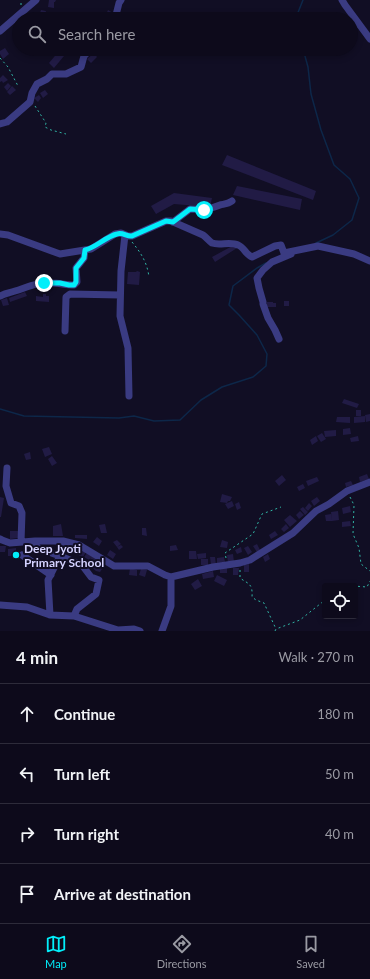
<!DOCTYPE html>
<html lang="en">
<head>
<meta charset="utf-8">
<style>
	:root { --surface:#0d0a1b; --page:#161324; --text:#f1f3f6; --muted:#9a9aa3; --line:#2d2b3a; --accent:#02eefa }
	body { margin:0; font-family:Lato,sans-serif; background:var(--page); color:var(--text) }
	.controls { position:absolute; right:12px; bottom:12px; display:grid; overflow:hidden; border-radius:4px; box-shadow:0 2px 6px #0003 }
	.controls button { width:36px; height:36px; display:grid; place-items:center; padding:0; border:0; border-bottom:1px solid var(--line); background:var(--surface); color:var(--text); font:20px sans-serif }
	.stop { position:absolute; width:12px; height:12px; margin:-9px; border:3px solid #02eefa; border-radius:50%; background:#fff }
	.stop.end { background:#02eefa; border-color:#fff; box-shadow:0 1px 4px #0008 }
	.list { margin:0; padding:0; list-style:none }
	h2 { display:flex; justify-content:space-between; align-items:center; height:52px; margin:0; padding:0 16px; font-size:17px }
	h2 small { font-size:13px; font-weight:400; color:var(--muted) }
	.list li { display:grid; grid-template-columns:26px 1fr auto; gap:12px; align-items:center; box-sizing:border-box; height:60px; padding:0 16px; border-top:1px solid var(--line) }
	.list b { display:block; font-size:15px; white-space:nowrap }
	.list em { font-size:13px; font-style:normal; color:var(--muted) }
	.icon { flex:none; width:22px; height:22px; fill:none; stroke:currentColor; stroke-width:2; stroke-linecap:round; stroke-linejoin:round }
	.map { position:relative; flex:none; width:370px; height:631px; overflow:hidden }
	.search { position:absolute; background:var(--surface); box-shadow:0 2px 6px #0003; left:12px; right:12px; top:12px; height:44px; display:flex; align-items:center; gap:10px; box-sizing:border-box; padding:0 14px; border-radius:22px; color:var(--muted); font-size:15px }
	.sheet { height:292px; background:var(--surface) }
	nav { display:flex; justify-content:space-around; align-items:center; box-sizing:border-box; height:56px; border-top:1px solid var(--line); background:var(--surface); font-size:11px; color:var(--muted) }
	nav a { display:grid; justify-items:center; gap:2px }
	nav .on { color:var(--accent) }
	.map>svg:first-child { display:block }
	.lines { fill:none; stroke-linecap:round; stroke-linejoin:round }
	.stream { stroke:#0d2749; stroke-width:1.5 }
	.building { fill:#211b45 }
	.path { stroke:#30b5a5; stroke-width:1; stroke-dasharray:2 3; stroke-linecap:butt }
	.minor { stroke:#3a3b82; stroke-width:7 }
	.route { stroke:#02eefa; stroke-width:5 }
	.poi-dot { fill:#02eefa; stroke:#110e24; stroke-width:1.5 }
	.labels { text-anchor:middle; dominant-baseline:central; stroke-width:4; stroke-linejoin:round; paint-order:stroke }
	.poi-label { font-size:12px; font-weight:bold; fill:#d4d2ff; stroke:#110e24; text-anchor:start }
</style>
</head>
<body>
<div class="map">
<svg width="370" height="631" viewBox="0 0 370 631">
	<rect width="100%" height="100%" fill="#110e24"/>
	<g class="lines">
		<path class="stream" d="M 297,19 L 297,15 L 303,0
			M 303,49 L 308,67 L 311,94 L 321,130 L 334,165 L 350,179 L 359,198 L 352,220 L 333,235 L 316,243
			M 0,409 L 24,416 L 119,418 L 134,416 L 154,421 L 180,420 L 201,400 L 222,387 L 253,377 L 266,366 L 267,354 L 257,335 L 239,315 L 229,305 L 233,286 L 257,268 L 266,263"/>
	</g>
	<path class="building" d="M 49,0 L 56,0 L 55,2 L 54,2 L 54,8 L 48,7 Z
		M 41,10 L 46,11 L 44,19 L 38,19 Z
		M 108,10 L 113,13 L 110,19 L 105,17 Z
		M 19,21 L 19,30 L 18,31 L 14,26 Z
		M 5,48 L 9,54 L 3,59 L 0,54 L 0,51 Z
		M 96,49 L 102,49 L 99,55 L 94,53 Z
		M 59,51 L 64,56 L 54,68 L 49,63 Z
		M 94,53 L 97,57 L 91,63 L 87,59 Z
		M 3,75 L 8,80 L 3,83 L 2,81 L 0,82 L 0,78 Z
		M 8,83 L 11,86 L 7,91 L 4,87 Z
		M 12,86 L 16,90 L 10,95 L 7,92 Z
		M 45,90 L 48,94 L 43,98 L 40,93 Z
		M 39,95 L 41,98 L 38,102 L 34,98 Z
		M 227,155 L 316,191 L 313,200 L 222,165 Z
		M 237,186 L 302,199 L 300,210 L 233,195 Z
		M 174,193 L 212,198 L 210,207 L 174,204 L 156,214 L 151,206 Z
		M 234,245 L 237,248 L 215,262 L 212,257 Z
		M 137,271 L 140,272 L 139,285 L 127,284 L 128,272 L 136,272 Z
		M 25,292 L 27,296 L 10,302 L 9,298 Z
		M 43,294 L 46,294 L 46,296 L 49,296 L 49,302 L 36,301 L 36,296 L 43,297 Z
		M 7,298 L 9,305 L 3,306 L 1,300 Z
		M 284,301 L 289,301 L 289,306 L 284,306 Z
		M 267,302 L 273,302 L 273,303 L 276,303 L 276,307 L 267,307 Z
		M 344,399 L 359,404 L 357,408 L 342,403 Z
		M 356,410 L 361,410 L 361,416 L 356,416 Z
		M 370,414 L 370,421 L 366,422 L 365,415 Z
		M 365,416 L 365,422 L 354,423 L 354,417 Z
		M 337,417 L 350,417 L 350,423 L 336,422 Z
		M 350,428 L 351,434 L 343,435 L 343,429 Z
		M 336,430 L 336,436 L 325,437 L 324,431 Z
		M 322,433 L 326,439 L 321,442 L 317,436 Z
		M 316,436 L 318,441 L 312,445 L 310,440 Z
		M 358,436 L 359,441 L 351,442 L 350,438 Z
		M 49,447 L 52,454 L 45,457 L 42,449 Z
		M 30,452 L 31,459 L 26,460 L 24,454 Z
		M 52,456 L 57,463 L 52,466 L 48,459 Z
		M 367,474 L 369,479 L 360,482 L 359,477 Z
		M 282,475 L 286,480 L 279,486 L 275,481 Z
		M 317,477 L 319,481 L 308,486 L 306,481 Z
		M 351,481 L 353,485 L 346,487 L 345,483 Z
		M 303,484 L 305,488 L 299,491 L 297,487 Z
		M 222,494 L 232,497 L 230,501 L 228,501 L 227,503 L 220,502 Z
		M 0,497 L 4,498 L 1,517 L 0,517 Z
		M 317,497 L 320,501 L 314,506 L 311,501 Z
		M 232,501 L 234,506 L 228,509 L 225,504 Z
		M 239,502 L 241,508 L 237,510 L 235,504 Z
		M 309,503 L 312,506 L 308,511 L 305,508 Z
		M 350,506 L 351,512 L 343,514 L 342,508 Z
		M 303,507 L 308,512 L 305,515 L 300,509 Z
		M 300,511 L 304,515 L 299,519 L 296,515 Z
		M 338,511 L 339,520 L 332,521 L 331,512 Z
		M 331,514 L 332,521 L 326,521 L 325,515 Z
		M 290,515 L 297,521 L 290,527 L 284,520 Z
		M 350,521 L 351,526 L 342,527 L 342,522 Z
		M 61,524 L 63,536 L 53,536 L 53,526 Z
		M 105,524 L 107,533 L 101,533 L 99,525 Z
		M 286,524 L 289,528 L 284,532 L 281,529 Z
		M 142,528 L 146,528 L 147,536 L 142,535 Z
		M 10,531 L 19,531 L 18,538 L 10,539 Z
		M 275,531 L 278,535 L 271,539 L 269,535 Z
		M 75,535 L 87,535 L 87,539 L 75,538 Z
		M 97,537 L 102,541 L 99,546 L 93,542 Z
		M 117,540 L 121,544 L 117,547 L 121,545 L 123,547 L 119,550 L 117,547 L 113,542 Z
		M 222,540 L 228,542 L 227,548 L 220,547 Z
		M 257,544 L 260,550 L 257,552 L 253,546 Z
		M 176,545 L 178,550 L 170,551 L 170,546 Z
		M 0,546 L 6,546 L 5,552 L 0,552 Z
		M 248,546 L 252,552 L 248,555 L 244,548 Z
		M 241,547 L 242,552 L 237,554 L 235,550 Z
		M 16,548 L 16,556 L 8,556 L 8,549 Z
		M 78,548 L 86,552 L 83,557 L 76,554 Z
		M 110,550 L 116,554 L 113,559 L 107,555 Z
		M 189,551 L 196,551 L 197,559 L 189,559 Z
		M 87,553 L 92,556 L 89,560 L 84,557 Z
		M 206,553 L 206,558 L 198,559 L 197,554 Z
		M 233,554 L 234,562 L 228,563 L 227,555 Z
		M 268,554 L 270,559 L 265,562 L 263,557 Z
		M 92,556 L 104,566 L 100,572 L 96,571 L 87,564 Z
		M 210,557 L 215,557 L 216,565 L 211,565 Z
		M 224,557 L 225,562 L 217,563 L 217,558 Z
		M 201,559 L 208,559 L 208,565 L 201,565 Z
		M 249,564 L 249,572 L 244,572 L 244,565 Z
		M 227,567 L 227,573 L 220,573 L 220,568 Z
		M 130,568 L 137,570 L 137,576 L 129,575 Z
		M 233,568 L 239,568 L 238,575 L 233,575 Z
		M 141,569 L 147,570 L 145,577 L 139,575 Z
		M 213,571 L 214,577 L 203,579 L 202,574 Z
		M 217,575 L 227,580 L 224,586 L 214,581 Z
		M 198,579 L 202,586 L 195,590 L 191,584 Z"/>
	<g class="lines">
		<path class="path" d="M 21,5 L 21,0
			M 0,58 L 8,67 L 18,86
			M 35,106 L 46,123 L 45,127 L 51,130 L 66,134
			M 132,242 C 141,253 147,262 149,277
			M 350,497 L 354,505 L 353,534 L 359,548 L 361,564 L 370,571
			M 226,558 L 225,553 L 253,534 L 262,514 L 281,507
			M 240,570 L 240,578 C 248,584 253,583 252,597 L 256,600 L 264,603 L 276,629
			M 353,586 L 367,587 L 370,581
			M 275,631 L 276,629 L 300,620 L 325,600"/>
		<path class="minor" d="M 342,0 L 345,5 L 370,39
			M 115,19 L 119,3 L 121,0
			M 0,31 L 36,0
			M 0,124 L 7,122 L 30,102 L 32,93 L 37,84 L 47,79 L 52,74 L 66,74 L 81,67 L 84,56 L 91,49
			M 173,222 L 190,209 C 204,210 207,210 220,205 C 224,204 228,204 232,201
			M 0,234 L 8,235 L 60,254 L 91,249 L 115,234 L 121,233 L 128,236 L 132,236 L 166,221 L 171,221 L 203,235 C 206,237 209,241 212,243 C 220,246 230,241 238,245 C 244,247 246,255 252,257 L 275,246 L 281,245 L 284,253 L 318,246 L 354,254 L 370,261
			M 125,235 L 121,271 L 120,316 L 128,348 L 129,396
			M 0,296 C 6,293 9,293 15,291 C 28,287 37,282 52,283 C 59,283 66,285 74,285 L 77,282 L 76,268 L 84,258 L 85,250
			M 65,331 L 66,297 L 70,294 L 120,295
			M 279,339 L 275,330 L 268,318 L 263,304 L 263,302 L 259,288 L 257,278 L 263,270 L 272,262 L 291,254
			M 7,468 L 6,486 L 11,503 L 19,506 L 22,513 L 21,542
			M 0,539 L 2,540 L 10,543 L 35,541 L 63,541 L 79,545 L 114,566 L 148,566 L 165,575 L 171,577 L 213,567 L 240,563 L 250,560 L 293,533 L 316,511 L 329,504 L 347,491 L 370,482
			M 35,541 L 37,548 L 60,556 L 82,565 L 91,577 L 99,580 L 96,594 L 77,609 L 74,616
			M 22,555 L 51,575
			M 0,605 L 27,607 L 50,615 L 74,616 L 118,630 L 134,629 L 140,631
			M 50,615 L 48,580 L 60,556 L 63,541
			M 162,631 L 171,606 L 171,577"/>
	</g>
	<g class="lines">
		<path class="route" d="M 44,283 L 60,283 L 69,285 L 74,285 L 76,282 L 76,268 L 84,258 L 85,250 C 97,247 105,237 117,234 C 123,232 127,237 132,236 L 166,221 L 173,222 L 190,209 L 204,210"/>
	</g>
	<circle class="poi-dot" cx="16" cy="555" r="4"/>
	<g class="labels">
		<g class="poi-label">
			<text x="24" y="548">Deep Jyoti<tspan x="24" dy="14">Primary School</tspan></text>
		</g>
	</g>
</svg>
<div class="controls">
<button><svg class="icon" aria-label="locate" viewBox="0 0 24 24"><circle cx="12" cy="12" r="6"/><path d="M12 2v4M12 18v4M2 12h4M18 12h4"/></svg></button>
</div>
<div class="stop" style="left:204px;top:210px"></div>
<div class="stop end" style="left:44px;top:283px"></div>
<div class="search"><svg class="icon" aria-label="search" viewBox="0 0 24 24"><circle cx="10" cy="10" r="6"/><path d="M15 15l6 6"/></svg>Search here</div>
</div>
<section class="sheet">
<h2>4 min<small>Walk · 270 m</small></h2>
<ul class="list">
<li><svg class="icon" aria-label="ahead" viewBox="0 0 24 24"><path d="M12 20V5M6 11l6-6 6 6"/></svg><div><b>Continue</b></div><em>180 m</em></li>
<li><svg class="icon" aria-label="left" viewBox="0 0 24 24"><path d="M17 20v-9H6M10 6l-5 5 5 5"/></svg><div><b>Turn left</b></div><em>50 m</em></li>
<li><svg class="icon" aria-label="right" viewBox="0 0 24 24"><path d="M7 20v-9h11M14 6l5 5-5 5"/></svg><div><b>Turn right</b></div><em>40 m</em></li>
<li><svg class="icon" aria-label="arrive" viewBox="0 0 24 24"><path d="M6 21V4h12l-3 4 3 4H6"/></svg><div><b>Arrive at destination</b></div></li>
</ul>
</section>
<nav>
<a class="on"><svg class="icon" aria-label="map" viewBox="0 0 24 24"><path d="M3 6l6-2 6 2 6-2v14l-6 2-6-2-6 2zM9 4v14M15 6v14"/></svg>Map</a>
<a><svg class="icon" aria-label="directions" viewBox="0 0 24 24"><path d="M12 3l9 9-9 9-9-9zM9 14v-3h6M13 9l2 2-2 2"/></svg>Directions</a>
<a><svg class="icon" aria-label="saved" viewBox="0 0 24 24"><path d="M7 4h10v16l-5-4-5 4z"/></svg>Saved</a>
</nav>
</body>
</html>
